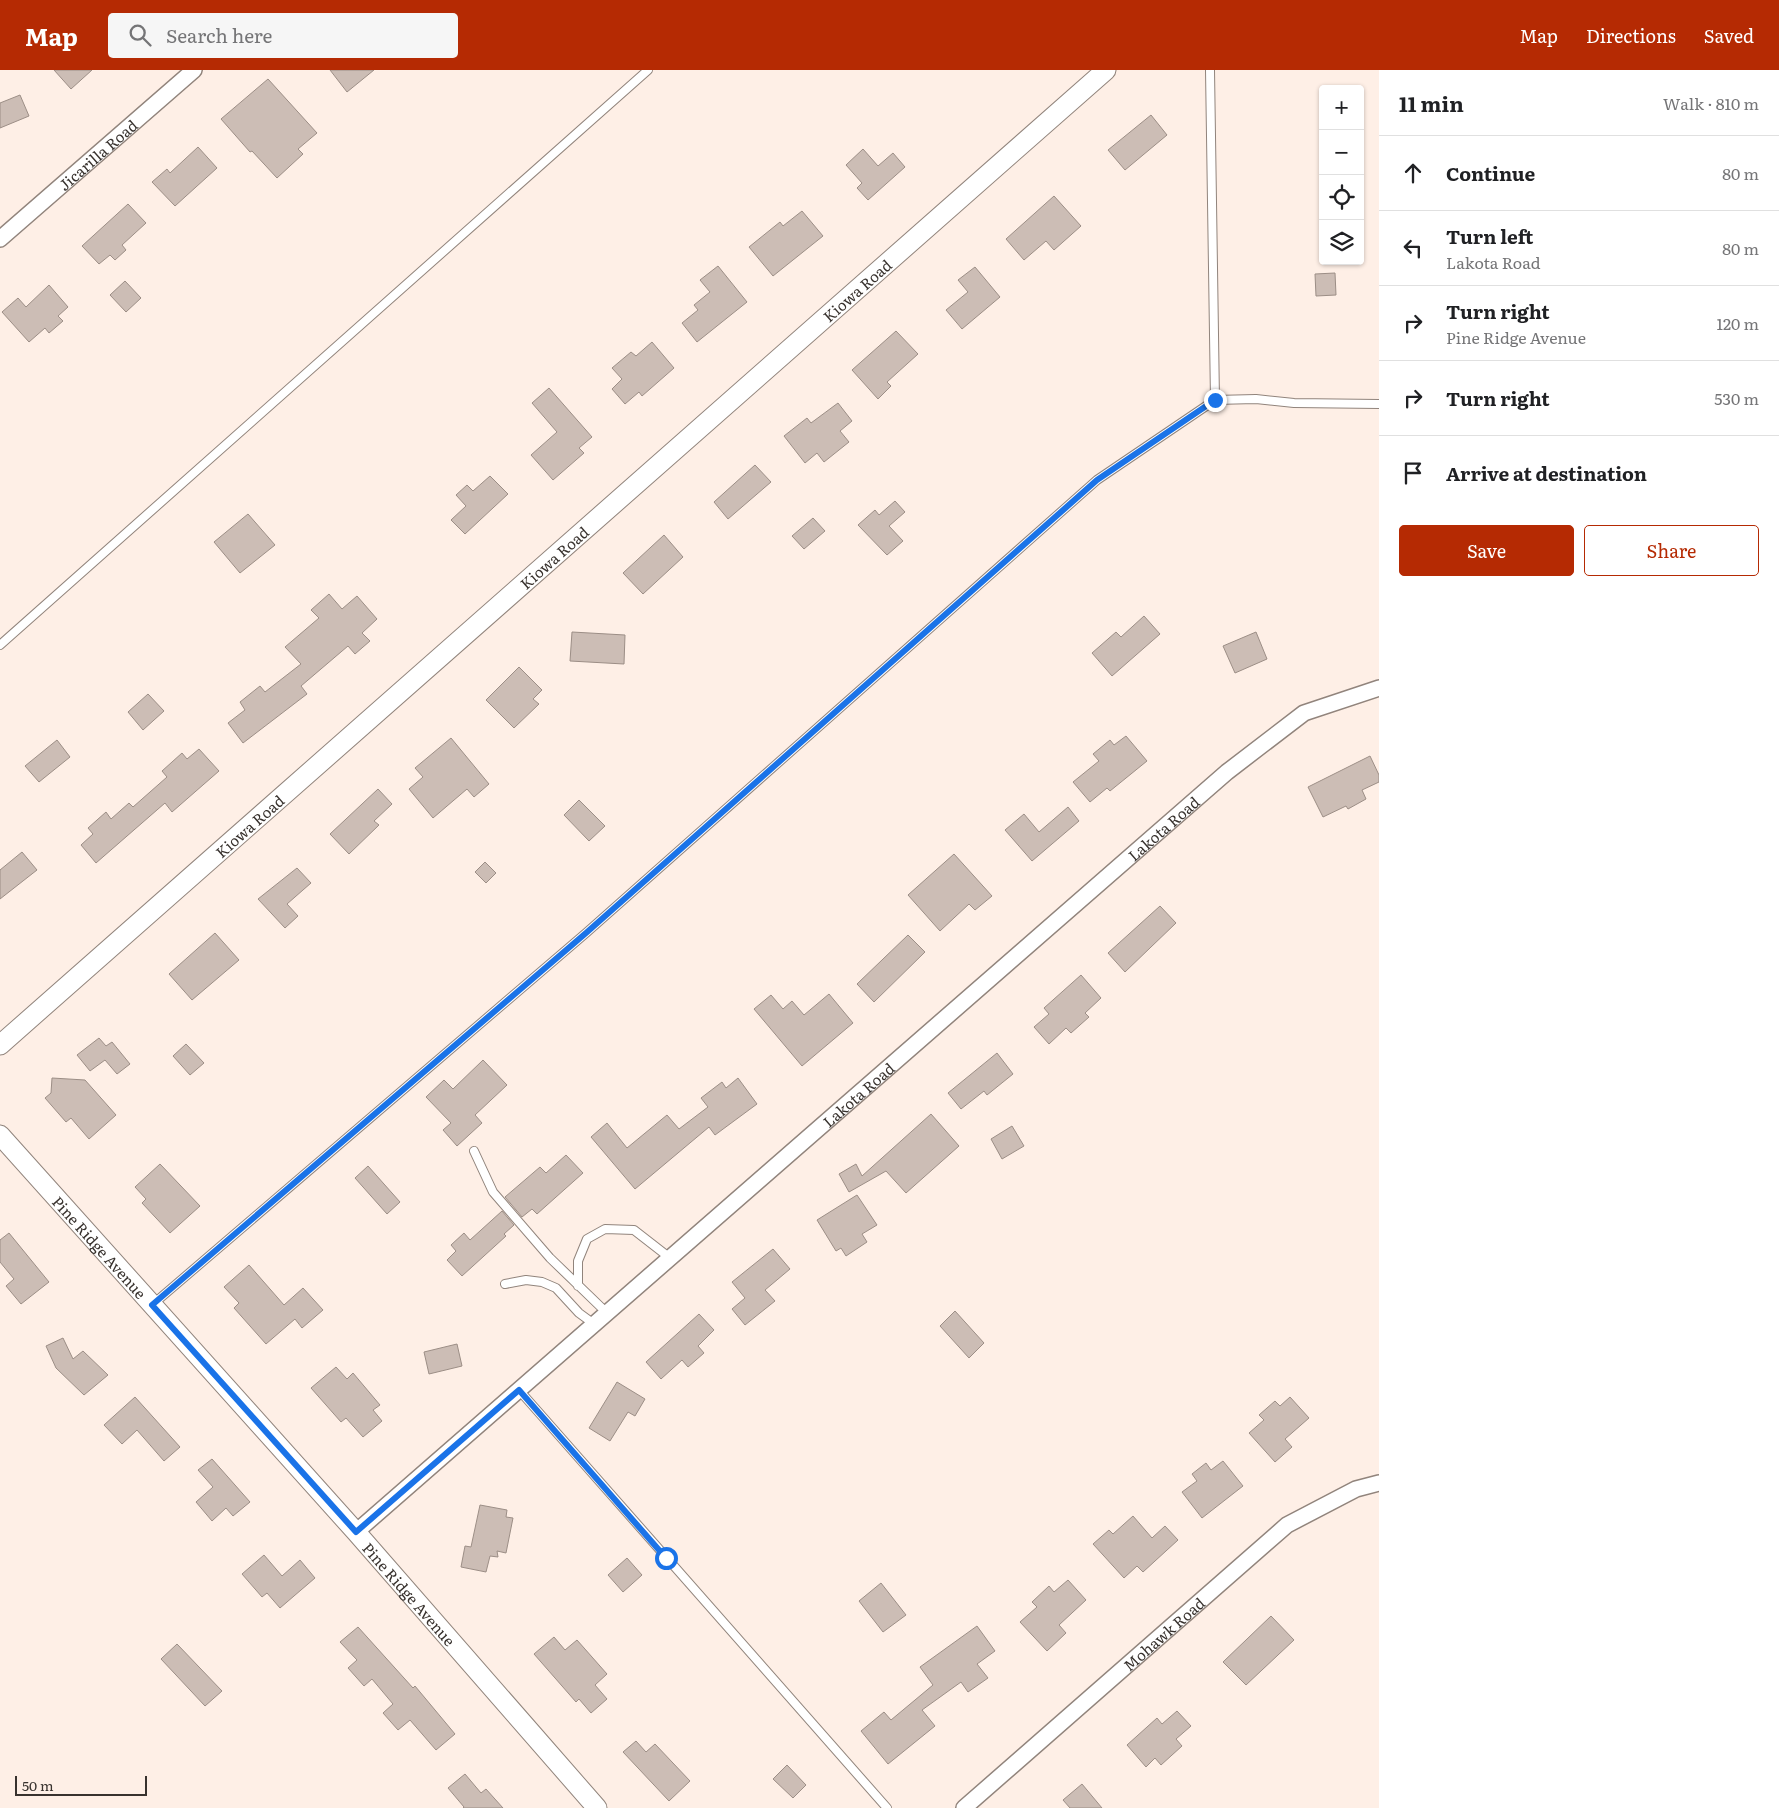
<!DOCTYPE html>
<html lang="en">
<head>
<meta charset="utf-8">
<style>
	:root { --surface:#fff; --page:#f6f6f6; --text:#202124; --muted:#757577; --line:#e0e0e0; --accent:#b52a03 }
	body { margin:0; font-family:Literata,serif; background:var(--page); color:var(--text) }
	.controls { position:absolute; right:15px; top:15px; display:grid; overflow:hidden; border-radius:5px; box-shadow:0 1px 4px #0004 }
	.controls button { width:45px; height:45px; display:grid; place-items:center; padding:0; border:0; border-bottom:1px solid var(--line); background:var(--surface); color:var(--text); font:25px sans-serif }
	.scale { position:absolute; left:15px; bottom:12px; width:132px; box-sizing:border-box; padding-left:5px; border:2px solid #38322e; border-top:0; font-size:14px; line-height:18px; white-space:nowrap; color:#38322e; -webkit-text-stroke:4px #feefe6; paint-order:stroke }
	.stop { position:absolute; width:15px; height:15px; margin:-11px; border:4px solid #1a73e8; border-radius:50%; background:#fff }
	.stop.end { background:#1a73e8; border-color:#fff; box-shadow:0 1px 5px #0008 }
	.list { margin:0; padding:0; list-style:none }
	h2 { display:flex; justify-content:space-between; align-items:center; height:65px; margin:0; padding:0 20px; font-size:21px }
	h2 small { font-size:16px; font-weight:400; color:var(--muted) }
	.list li { display:grid; grid-template-columns:32px 1fr auto; gap:15px; align-items:center; box-sizing:border-box; height:75px; padding:0 20px; border-top:1px solid var(--line) }
	.list b { display:block; font-size:19px; white-space:nowrap }
	.list p { margin:0; font-size:16px; white-space:nowrap; color:var(--muted) }
	.list em { font-size:16px; font-style:normal; color:var(--muted) }
	.actions { display:flex; gap:10px; padding:15px 20px }
	.actions a { flex:1; padding:11px 0; border:1px solid var(--accent); border-radius:5px; text-align:center; font-size:18px; color:var(--accent) }
	.actions .main { background:var(--accent); color:#fff }
	.icon { flex:none; width:28px; height:28px; fill:none; stroke:currentColor; stroke-width:2; stroke-linecap:round; stroke-linejoin:round }
	.map { position:relative; flex:none; width:1379px; height:1738px; overflow:hidden }
	header { display:flex; align-items:center; gap:30px; box-sizing:border-box; height:70px; padding:0 25px; background:var(--accent); color:#fff }
	header strong { font-size:24px }
	nav { display:flex; gap:28px; margin-inline-start:auto; font-size:18px }
	.search { width:350px; height:45px; background:var(--page); display:flex; align-items:center; gap:12px; box-sizing:border-box; padding:0 18px; border-radius:5px; color:var(--muted); font-size:19px }
	main { display:flex }
	aside { flex:1; background:var(--surface) }
	.map>svg:first-child { display:block }
	.building { fill:#ccbdb5; stroke:#9c8e86 }
	.lines { fill:none; stroke-linecap:round; stroke-linejoin:round }
	.service-casing { stroke:#91847c; stroke-width:10 }
	.minor-casing { stroke:#91847c; stroke-width:18 }
	.tertiary-casing { stroke:#91847c; stroke-width:21 }
	.service { stroke:#fff; stroke-width:8 }
	.minor { stroke:#fff; stroke-width:15 }
	.tertiary { stroke:#fff; stroke-width:19 }
	.route { stroke:#1a73e8; stroke-width:6 }
	.labels { text-anchor:middle; dominant-baseline:central; stroke-width:4.5; stroke-linejoin:round; paint-order:stroke }
	.street-label { font-size:15px; fill:#38322e; stroke:#feefe6 }
</style>
</head>
<body>
<header>
<strong>Map</strong>
<div class="search"><svg class="icon" aria-label="search" viewBox="0 0 24 24"><circle cx="10" cy="10" r="6"/><path d="M15 15l6 6"/></svg>Search here</div>
<nav><a>Map</a><a>Directions</a><a>Saved</a></nav>
</header>
<main>
<div class="map">
<svg width="1379" height="1738" viewBox="0 0 1379 1738">
	<rect width="100%" height="100%" fill="#feefe6"/>
	<path class="building" d="M 54,0 L 92,0 L 71,19 Z
		M 330,0 L 374,0 L 347,22 Z
		M 268,9 L 317,63 L 298,79 L 303,84 L 277,108 L 252,81 L 250,82 L 221,49 Z
		M 20,25 L 29,46 L 0,58 L 0,33 Z
		M 1151,45 L 1167,65 L 1125,100 L 1108,80 Z
		M 198,77 L 217,98 L 175,136 L 152,112 L 167,99 L 170,103 Z
		M 863,79 L 878,96 L 893,83 L 905,97 L 868,130 L 857,118 L 862,113 L 846,95 Z
		M 1054,126 L 1081,156 L 1054,180 L 1046,171 L 1024,190 L 1006,169 Z
		M 128,134 L 146,153 L 122,175 L 126,180 L 115,190 L 110,185 L 99,194 L 82,176 Z
		M 802,141 L 823,166 L 773,206 L 749,177 L 780,152 L 783,156 Z
		M 718,196 L 747,232 L 697,272 L 682,253 L 698,240 L 694,235 L 710,222 L 700,210 Z
		M 975,197 L 1000,227 L 962,259 L 946,240 L 968,222 L 958,210 Z
		M 1335,203 L 1336,225 L 1316,226 L 1315,204 Z
		M 125,211 L 141,228 L 126,242 L 110,225 Z
		M 49,215 L 68,237 L 58,246 L 63,251 L 49,263 L 45,258 L 29,272 L 2,242 L 18,228 L 26,237 Z
		M 896,261 L 918,284 L 887,312 L 891,316 L 878,329 L 852,300 Z
		M 652,272 L 674,298 L 642,326 L 639,322 L 625,334 L 612,319 L 622,309 L 612,298 L 631,282 L 636,286 Z
		M 549,318 L 592,367 L 579,378 L 584,383 L 553,410 L 531,385 L 557,362 L 532,333 Z
		M 838,333 L 852,351 L 840,361 L 849,372 L 824,392 L 817,383 L 805,393 L 784,366 L 807,348 L 811,353 Z
		M 755,395 L 771,412 L 728,449 L 714,432 Z
		M 490,406 L 508,424 L 465,464 L 451,450 L 466,436 L 456,425 L 467,415 L 473,421 Z
		M 895,431 L 905,442 L 889,456 L 903,471 L 887,485 L 858,455 L 875,440 L 879,445 Z
		M 248,444 L 275,475 L 240,503 L 214,472 Z
		M 813,448 L 825,461 L 804,479 L 792,466 Z
		M 664,465 L 683,487 L 643,524 L 623,503 Z
		M 329,524 L 342,539 L 357,526 L 377,549 L 362,563 L 370,571 L 355,584 L 348,576 L 301,616 L 307,624 L 243,673 L 228,653 L 245,640 L 240,632 L 260,616 L 265,622 L 301,594 L 285,577 L 319,548 L 311,540 Z
		M 1144,546 L 1160,564 L 1112,606 L 1092,583 L 1116,562 L 1121,567 Z
		M 572,562 L 625,565 L 624,594 L 570,591 Z
		M 1256,562 L 1267,589 L 1235,603 L 1223,576 Z
		M 519,597 L 542,620 L 533,629 L 539,634 L 514,658 L 486,630 Z
		M 148,624 L 164,641 L 143,660 L 128,642 Z
		M 1126,666 L 1147,691 L 1110,721 L 1107,718 L 1090,732 L 1073,712 L 1099,691 L 1093,684 L 1110,670 L 1114,675 Z
		M 451,668 L 489,714 L 474,727 L 467,719 L 433,748 L 409,719 L 423,707 L 415,698 Z
		M 57,670 L 70,687 L 39,712 L 25,696 Z
		M 199,679 L 219,701 L 172,742 L 165,733 L 96,793 L 81,775 L 93,764 L 88,758 L 106,742 L 111,749 L 129,733 L 133,737 L 167,707 L 162,701 L 182,683 L 187,689 Z
		M 1370,686 L 1379,705 L 1379,712 L 1362,720 L 1366,729 L 1348,739 L 1346,736 L 1323,747 L 1308,717 Z
		M 378,719 L 392,734 L 374,751 L 379,755 L 349,784 L 330,764 Z
		M 579,730 L 605,756 L 589,771 L 564,745 Z
		M 1068,737 L 1079,751 L 1032,791 L 1005,760 L 1024,744 L 1039,762 Z
		M 22,782 L 37,800 L 0,829 L 0,800 Z
		M 954,784 L 992,826 L 975,840 L 969,834 L 940,861 L 908,825 Z
		M 485,792 L 496,803 L 486,813 L 475,802 Z
		M 297,798 L 311,813 L 287,834 L 298,846 L 285,858 L 258,829 Z
		M 1160,836 L 1176,853 L 1125,902 L 1108,883 Z
		M 215,863 L 239,890 L 192,930 L 169,904 Z
		M 908,865 L 925,882 L 874,932 L 857,914 Z
		M 1081,905 L 1101,928 L 1085,943 L 1089,947 L 1071,963 L 1066,958 L 1049,974 L 1034,957 L 1049,944 L 1044,938 Z
		M 829,924 L 853,953 L 802,996 L 754,939 L 771,925 L 783,939 L 792,931 L 804,945 Z
		M 99,968 L 106,976 L 112,972 L 130,994 L 117,1004 L 105,990 L 90,1001 L 77,985 Z
		M 186,974 L 204,993 L 190,1005 L 173,986 Z
		M 997,983 L 1013,1004 L 987,1025 L 984,1021 L 961,1039 L 948,1023 Z
		M 483,990 L 507,1015 L 475,1045 L 482,1053 L 457,1076 L 443,1060 L 451,1053 L 426,1027 L 444,1010 L 453,1019 Z
		M 52,1008 L 85,1010 L 116,1045 L 89,1069 L 71,1048 L 66,1052 L 45,1028 L 51,1023 Z
		M 738,1008 L 757,1034 L 715,1065 L 709,1057 L 635,1119 L 591,1067 L 607,1053 L 627,1078 L 667,1045 L 679,1059 L 708,1037 L 701,1028 L 722,1012 L 726,1018 Z
		M 931,1044 L 959,1076 L 906,1123 L 886,1101 L 849,1122 L 839,1104 L 856,1094 L 862,1106 Z
		M 1012,1056 L 1024,1076 L 1002,1089 L 991,1069 Z
		M 566,1085 L 583,1103 L 537,1144 L 532,1139 L 522,1147 L 505,1127 L 540,1097 L 546,1103 Z
		M 160,1094 L 200,1136 L 170,1163 L 142,1133 L 146,1129 L 135,1117 Z
		M 368,1096 L 400,1132 L 387,1144 L 355,1108 Z
		M 857,1125 L 877,1155 L 862,1164 L 867,1172 L 846,1186 L 841,1178 L 836,1181 L 817,1150 Z
		M 502,1141 L 514,1155 L 504,1164 L 506,1166 L 462,1206 L 447,1190 L 456,1181 L 451,1175 L 464,1163 L 470,1170 Z
		M 9,1163 L 49,1212 L 21,1234 L 6,1216 L 14,1209 L 0,1192 L 0,1170 Z
		M 773,1179 L 790,1199 L 765,1220 L 775,1231 L 745,1255 L 732,1239 L 745,1228 L 732,1212 Z
		M 249,1195 L 284,1235 L 303,1218 L 323,1240 L 302,1258 L 295,1249 L 266,1274 L 234,1238 L 239,1233 L 224,1217 Z
		M 955,1241 L 984,1273 L 969,1288 L 940,1256 Z
		M 699,1244 L 714,1260 L 698,1276 L 704,1283 L 688,1297 L 682,1290 L 661,1309 L 646,1292 Z
		M 63,1268 L 73,1289 L 83,1281 L 108,1305 L 84,1325 L 56,1298 L 46,1276 Z
		M 457,1274 L 462,1296 L 429,1304 L 424,1282 Z
		M 336,1297 L 347,1309 L 353,1303 L 380,1335 L 373,1340 L 382,1351 L 363,1367 L 346,1348 L 341,1352 L 311,1318 Z
		M 617,1312 L 645,1329 L 635,1346 L 628,1342 L 610,1371 L 589,1358 Z
		M 135,1327 L 180,1377 L 164,1391 L 137,1360 L 122,1374 L 104,1355 Z
		M 1290,1327 L 1309,1348 L 1285,1369 L 1292,1377 L 1275,1392 L 1249,1363 L 1264,1350 L 1259,1345 L 1275,1331 L 1280,1336 Z
		M 212,1389 L 250,1432 L 233,1446 L 226,1438 L 212,1451 L 196,1432 L 213,1417 L 198,1400 Z
		M 1223,1391 L 1243,1416 L 1202,1448 L 1182,1422 L 1197,1411 L 1192,1404 L 1206,1393 L 1211,1400 Z
		M 480,1435 L 507,1440 L 506,1447 L 513,1448 L 506,1483 L 497,1481 L 498,1487 L 490,1486 L 486,1502 L 461,1497 L 465,1476 L 471,1477 Z
		M 1133,1446 L 1152,1468 L 1165,1456 L 1178,1470 L 1143,1502 L 1137,1496 L 1124,1508 L 1093,1474 L 1109,1460 L 1113,1464 Z
		M 264,1485 L 282,1506 L 300,1490 L 315,1508 L 280,1538 L 267,1523 L 262,1527 L 242,1504 Z
		M 627,1488 L 642,1505 L 623,1522 L 608,1505 Z
		M 1068,1510 L 1086,1530 L 1059,1555 L 1066,1563 L 1047,1581 L 1020,1552 L 1037,1537 L 1032,1532 L 1049,1516 L 1054,1522 Z
		M 881,1513 L 906,1545 L 883,1562 L 859,1531 Z
		M 1271,1546 L 1294,1570 L 1246,1615 L 1223,1592 Z
		M 977,1556 L 995,1581 L 977,1594 L 988,1608 L 968,1622 L 961,1612 L 922,1640 L 935,1656 L 888,1694 L 861,1661 L 884,1642 L 891,1650 L 933,1615 L 920,1597 Z
		M 358,1557 L 413,1618 L 415,1616 L 455,1664 L 436,1680 L 410,1650 L 398,1660 L 383,1643 L 393,1634 L 372,1609 L 364,1616 L 348,1598 L 357,1590 L 340,1572 Z
		M 554,1567 L 565,1580 L 577,1570 L 607,1604 L 595,1615 L 607,1629 L 591,1643 L 579,1629 L 576,1632 L 534,1584 Z
		M 177,1574 L 222,1621 L 205,1636 L 161,1589 Z
		M 1177,1641 L 1191,1656 L 1176,1669 L 1182,1676 L 1161,1695 L 1155,1688 L 1146,1697 L 1127,1675 L 1157,1648 L 1162,1654 Z
		M 636,1671 L 646,1682 L 655,1674 L 690,1711 L 669,1731 L 623,1682 Z
		M 787,1695 L 806,1715 L 793,1728 L 773,1709 Z
		M 465,1704 L 481,1723 L 486,1719 L 503,1738 L 463,1738 L 464,1737 L 448,1718 Z
		M 1082,1714 L 1102,1738 L 1070,1738 L 1063,1730 Z"/>
	<g class="lines">
		<g class="service-casing">
			<path id="service" d="M 1210,0 L 1215,330
				M 0,575 L 648,0
				M 474,1081 L 493,1122 L 550,1188 L 607,1243
				M 505,1214 L 526,1210 L 542,1212 L 556,1218 L 579,1243 L 594,1254
				M 578,1216 L 578,1191 L 587,1169 L 605,1159 L 634,1160 L 670,1188
				M 152,1235 L 586,863 L 1097,410 L 1215,330 L 1256,329 L 1294,333 L 1379,334
				M 519,1320 L 887,1738"/>
		</g>
		<g class="minor-casing">
			<g id="minor">
				<path id="s1" d="M 0,169 L 194,0"/>
				<path id="s2" d="M 356,1462 L 1227,702 L 1304,643 L 1379,618"/>
				<path id="s3" d="M 964,1738 L 1287,1455 L 1356,1419 L 1379,1413"/>
			</g>
		</g>
		<g class="tertiary-casing">
			<g id="tertiary">
				<path id="s4" d="M 0,975 L 1106,0"/>
				<path id="s5" d="M 0,1065 L 356,1462 L 597,1738"/>
			</g>
		</g>
		<use href="#service" class="service"/>
		<use href="#minor" class="minor"/>
		<use href="#tertiary" class="tertiary"/>
	</g>
	<g class="lines">
		<path class="route" d="M 666,1488 L 519,1320 L 356,1462 L 152,1235 L 586,863 L 1097,410 L 1215,330"/>
	</g>
	<g class="labels">
		<g class="street-label">
			<text stroke="none"><textPath href="#s1" startOffset="129">Jicarilla Road</textPath></text>
			<text stroke="none"><textPath href="#s4" startOffset="1142">Kiowa Road</textPath></text>
			<text stroke="none"><textPath href="#s4" startOffset="738">Kiowa Road</textPath></text>
			<text stroke="none"><textPath href="#s4" startOffset="332">Kiowa Road</textPath></text>
			<text stroke="none"><textPath href="#s2" startOffset="1071">Lakota Road</textPath></text>
			<text stroke="none"><textPath href="#s2" startOffset="666">Lakota Road</textPath></text>
			<text stroke="none"><textPath href="#s5" startOffset="150">Pine Ridge Avenue</textPath></text>
			<text stroke="none"><textPath href="#s5" startOffset="615">Pine Ridge Avenue</textPath></text>
			<text stroke="none"><textPath href="#s3" startOffset="265">Mohawk Road</textPath></text>
		</g>
	</g>
</svg>
<div class="controls">
<button>+</button>
<button>−</button>
<button><svg class="icon" aria-label="locate" viewBox="0 0 24 24"><circle cx="12" cy="12" r="6"/><path d="M12 2v4M12 18v4M2 12h4M18 12h4"/></svg></button>
<button><svg class="icon" aria-label="layers" viewBox="0 0 24 24"><path d="M12 4l9 5-9 5-9-5zM3 14l9 5 9-5"/></svg></button>
</div>
<div class="scale">50 m</div>
<div class="stop" style="left:666px;top:1488px"></div>
<div class="stop end" style="left:1215px;top:330px"></div>
</div>
<aside>
<h2>11 min<small>Walk · 810 m</small></h2>
<ul class="list">
<li><svg class="icon" aria-label="ahead" viewBox="0 0 24 24"><path d="M12 20V5M6 11l6-6 6 6"/></svg><div><b>Continue</b></div><em>80 m</em></li>
<li><svg class="icon" aria-label="left" viewBox="0 0 24 24"><path d="M17 20v-9H6M10 6l-5 5 5 5"/></svg><div><b>Turn left</b><p>Lakota Road</p></div><em>80 m</em></li>
<li><svg class="icon" aria-label="right" viewBox="0 0 24 24"><path d="M7 20v-9h11M14 6l5 5-5 5"/></svg><div><b>Turn right</b><p>Pine Ridge Avenue</p></div><em>120 m</em></li>
<li><svg class="icon" aria-label="right" viewBox="0 0 24 24"><path d="M7 20v-9h11M14 6l5 5-5 5"/></svg><div><b>Turn right</b></div><em>530 m</em></li>
<li><svg class="icon" aria-label="arrive" viewBox="0 0 24 24"><path d="M6 21V4h12l-3 4 3 4H6"/></svg><div><b>Arrive at destination</b></div></li>
</ul>
<div class="actions"><a class="main">Save</a><a>Share</a></div>
</aside>
</main>
</body>
</html>
